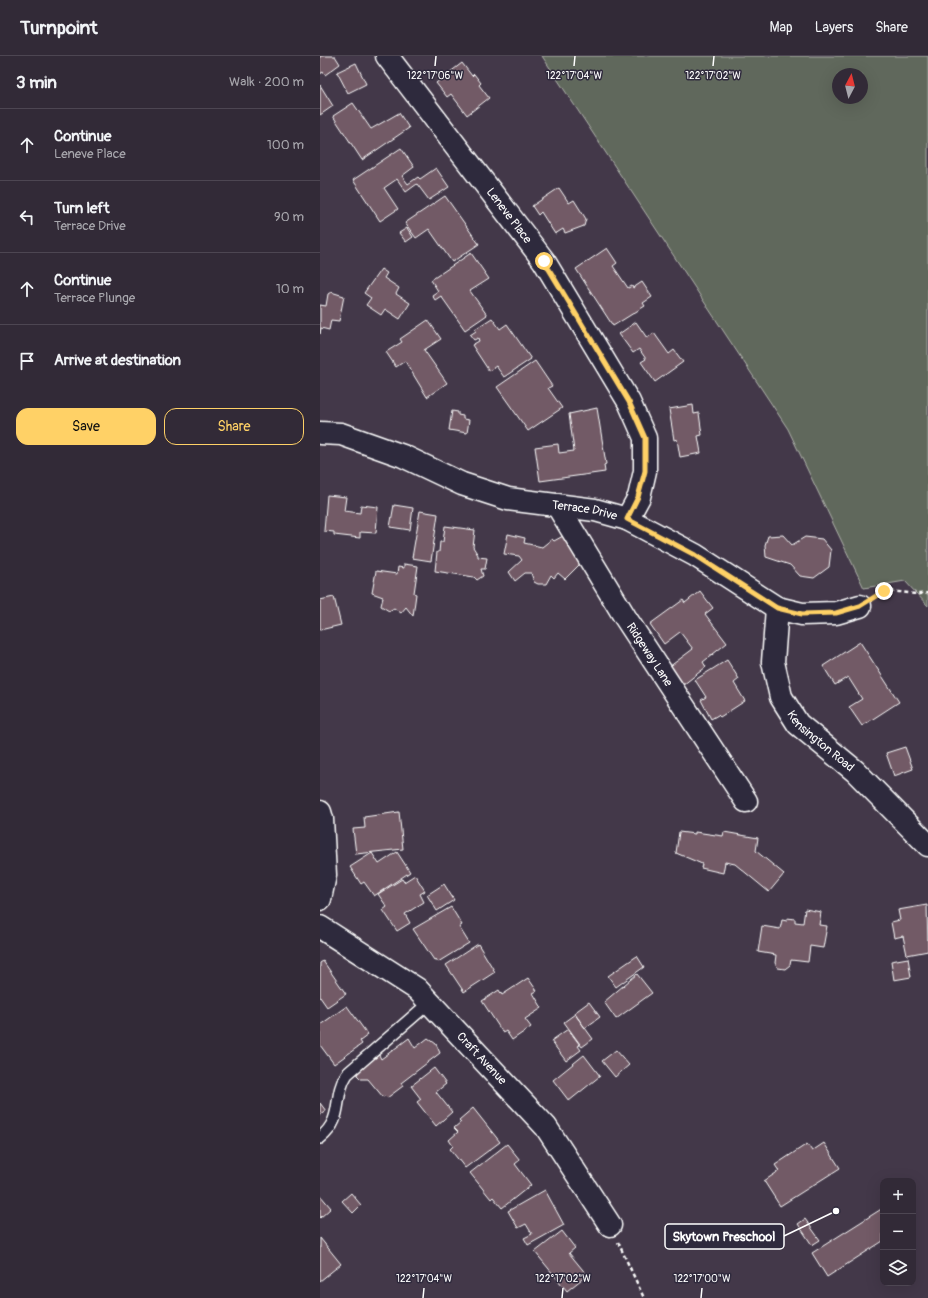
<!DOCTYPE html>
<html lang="en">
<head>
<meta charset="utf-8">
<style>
	:root { --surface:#322a37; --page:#3d3642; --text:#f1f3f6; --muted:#a8a7ad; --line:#4d4652; --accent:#ffd166 }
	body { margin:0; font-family:Pangolin,sans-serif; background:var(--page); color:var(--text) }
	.controls { position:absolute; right:12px; bottom:12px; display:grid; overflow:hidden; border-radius:8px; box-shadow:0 4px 16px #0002 }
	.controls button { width:36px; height:36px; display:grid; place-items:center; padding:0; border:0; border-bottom:1px solid var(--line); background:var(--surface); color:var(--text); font:20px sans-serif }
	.compass { position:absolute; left:512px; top:12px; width:36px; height:36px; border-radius:50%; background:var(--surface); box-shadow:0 4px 16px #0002; rotate:7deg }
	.stop { position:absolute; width:12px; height:12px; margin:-9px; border:3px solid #ffd166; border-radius:50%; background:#fff }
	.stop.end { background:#ffd166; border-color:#fff; box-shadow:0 1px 4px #0008 }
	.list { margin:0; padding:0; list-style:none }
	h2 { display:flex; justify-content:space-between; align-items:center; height:52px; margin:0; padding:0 16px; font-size:17px }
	h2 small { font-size:13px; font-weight:400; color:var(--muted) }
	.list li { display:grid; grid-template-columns:26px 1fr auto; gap:12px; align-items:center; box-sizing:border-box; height:72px; padding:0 16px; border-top:1px solid var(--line) }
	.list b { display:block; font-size:15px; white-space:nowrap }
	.list p { margin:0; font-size:13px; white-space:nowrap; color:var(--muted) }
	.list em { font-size:13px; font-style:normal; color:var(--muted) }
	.actions { display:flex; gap:8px; padding:12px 16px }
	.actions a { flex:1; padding:9px 0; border:1px solid var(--accent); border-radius:12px; text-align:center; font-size:14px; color:var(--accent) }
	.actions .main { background:var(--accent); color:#111 }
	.icon { flex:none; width:22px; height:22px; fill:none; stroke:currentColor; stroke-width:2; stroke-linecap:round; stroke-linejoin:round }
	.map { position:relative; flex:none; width:608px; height:1242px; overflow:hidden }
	header { display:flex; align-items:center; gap:24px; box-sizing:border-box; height:56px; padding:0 20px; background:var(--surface); border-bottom:1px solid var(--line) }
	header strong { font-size:19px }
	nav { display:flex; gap:22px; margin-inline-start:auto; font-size:14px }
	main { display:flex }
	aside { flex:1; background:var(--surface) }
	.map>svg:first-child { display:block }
	.green { fill:#61685b; stroke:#b0b4ad; fill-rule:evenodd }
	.building { fill:#725a66; stroke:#fff }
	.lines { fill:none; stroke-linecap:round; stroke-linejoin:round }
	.service-casing { stroke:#fff; stroke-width:14 }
	.minor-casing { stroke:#fff; stroke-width:25 }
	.path { stroke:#fff; stroke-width:2.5; stroke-dasharray:4 3; stroke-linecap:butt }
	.service { stroke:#2f2a3d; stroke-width:11 }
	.minor { stroke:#2f2a3d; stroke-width:22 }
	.route { stroke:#ffd166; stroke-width:5 }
	.ticks { fill:none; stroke:#fff; stroke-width:1.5 }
	.labels { text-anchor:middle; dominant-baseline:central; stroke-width:3; stroke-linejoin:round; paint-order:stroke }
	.street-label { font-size:12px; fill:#fff; stroke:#2f2a3d }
	.ticks-label { font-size:10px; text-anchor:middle; fill:#fff; stroke:#2f2a3d; stroke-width:3; stroke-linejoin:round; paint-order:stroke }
	.leader { fill:none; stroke:#fff; stroke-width:1.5 }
	.callout-dot { fill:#fff; stroke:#2f2a3d; stroke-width:1.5 }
	.callout { fill:#2f2a3d; stroke:#fff; stroke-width:1.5 }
	.callout-label { font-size:13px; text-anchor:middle; font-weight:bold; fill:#fff }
</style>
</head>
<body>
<header>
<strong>Turnpoint</strong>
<nav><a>Map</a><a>Layers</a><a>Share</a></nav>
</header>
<main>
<aside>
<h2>3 min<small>Walk · 200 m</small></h2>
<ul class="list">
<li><svg class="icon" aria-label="ahead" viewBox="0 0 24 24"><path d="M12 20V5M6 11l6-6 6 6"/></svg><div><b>Continue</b><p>Leneve Place</p></div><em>100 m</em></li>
<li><svg class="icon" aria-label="left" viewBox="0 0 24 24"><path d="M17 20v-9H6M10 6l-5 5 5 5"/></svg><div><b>Turn left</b><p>Terrace Drive</p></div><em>90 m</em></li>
<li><svg class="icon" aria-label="ahead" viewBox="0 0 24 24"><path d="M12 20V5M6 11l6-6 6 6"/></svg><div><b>Continue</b><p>Terrace Plunge</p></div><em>10 m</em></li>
<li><svg class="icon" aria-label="arrive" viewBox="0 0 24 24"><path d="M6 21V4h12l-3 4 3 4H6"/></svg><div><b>Arrive at destination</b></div></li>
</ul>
<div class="actions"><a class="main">Save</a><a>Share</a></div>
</aside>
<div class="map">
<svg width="608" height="1242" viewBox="0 0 608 1242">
	<rect width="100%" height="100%" fill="#433849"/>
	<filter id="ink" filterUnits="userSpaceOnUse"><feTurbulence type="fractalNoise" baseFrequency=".025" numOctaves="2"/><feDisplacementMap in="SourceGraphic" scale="8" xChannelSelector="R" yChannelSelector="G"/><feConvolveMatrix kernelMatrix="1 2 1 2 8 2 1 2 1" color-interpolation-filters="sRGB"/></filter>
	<g filter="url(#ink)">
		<path class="green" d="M 222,0 L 608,0 L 608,550 L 585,525 L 544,532 L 468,373 ZM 518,18 L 542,18 L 542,42 L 518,42 Z"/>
		<path class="building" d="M 0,0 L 15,0 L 20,8 L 5,19 L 3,16 L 0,18 Z
			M 36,7 L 46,28 L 28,37 L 17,16 Z
			M 142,7 L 152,20 L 154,18 L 161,27 L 159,29 L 169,42 L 147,59 L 131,38 L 127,41 L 116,27 Z
			M 0,29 L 13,50 L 0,59 Z
			M 33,47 L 51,73 L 79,57 L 89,72 L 42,104 L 13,60 Z
			M 81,92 L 94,111 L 82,120 L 88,128 L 98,121 L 100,123 L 116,112 L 129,131 L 109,144 L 97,128 L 86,136 L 77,123 L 64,132 L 78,153 L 60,165 L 33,124 Z
			M 239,132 L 249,147 L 254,144 L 266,163 L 264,170 L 245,177 L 243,173 L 235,178 L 221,156 L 218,159 L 212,150 Z
			M 125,140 L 159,188 L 132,206 L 109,173 L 96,182 L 85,167 Z
			M 87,172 L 93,181 L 86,186 L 79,177 Z
			M 287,192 L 297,207 L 293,210 L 308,232 L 312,230 L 313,232 L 322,226 L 332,241 L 323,247 L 325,250 L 293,270 L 256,213 Z
			M 151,197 L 169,223 L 150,235 L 167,259 L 145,274 L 121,240 L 115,244 L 112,239 L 118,235 L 111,224 Z
			M 61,213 L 67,217 L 64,222 L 79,232 L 76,238 L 90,247 L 80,263 L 65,253 L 61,259 L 46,249 L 51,242 L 44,237 Z
			M 11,236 L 24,240 L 19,265 L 11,264 L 9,274 L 1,272 L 0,278 L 0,249 L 6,250 L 8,238 Z
			M 172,262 L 180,273 L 187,268 L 211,303 L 184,321 L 176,310 L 169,315 L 152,289 L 159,285 L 158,282 L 154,284 L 150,279 L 156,275 L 155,273 Z
			M 108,264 L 121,283 L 104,294 L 127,327 L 107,341 L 85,305 L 76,311 L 66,296 L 82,286 L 80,283 Z
			M 316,266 L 327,282 L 334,277 L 349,298 L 354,294 L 363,306 L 335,326 L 321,306 L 326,303 L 319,293 L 313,297 L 299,278 Z
			M 215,305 L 232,330 L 228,332 L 242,352 L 208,375 L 177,331 Z
			M 373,349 L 374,358 L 379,357 L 382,379 L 378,380 L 381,397 L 360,401 L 357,383 L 354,384 L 349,353 Z
			M 277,352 L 286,408 L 284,409 L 285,416 L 220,425 L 215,391 L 238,388 L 239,397 L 254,395 L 249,358 Z
			M 132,355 L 138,356 L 138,359 L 143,360 L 143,363 L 149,364 L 147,377 L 129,374 Z
			M 7,439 L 26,441 L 24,455 L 40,457 L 41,449 L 58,451 L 56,477 L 40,476 L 40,482 L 14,479 L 14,476 L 4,475 Z
			M 74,449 L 93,452 L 90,474 L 70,471 Z
			M 100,455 L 118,458 L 111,505 L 92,502 Z
			M 125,470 L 155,474 L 153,491 L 158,499 L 158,501 L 167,502 L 165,513 L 161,513 L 163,520 L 157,524 L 154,521 L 115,515 L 117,496 L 119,496 L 120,486 L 123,486 Z
			M 188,478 L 205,482 L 204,487 L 222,491 L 232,483 L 234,485 L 243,480 L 262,506 L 245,523 L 238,517 L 234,522 L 231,519 L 226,528 L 218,528 L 214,526 L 211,517 L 205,517 L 195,525 L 189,516 L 202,504 L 199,500 L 184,498 Z
			M 463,479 L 472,489 L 485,481 L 502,483 L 511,494 L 509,511 L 494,522 L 480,520 L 470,509 L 446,501 L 445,489 L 448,480 Z
			M 84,508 L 98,510 L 94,537 L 96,538 L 93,560 L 86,551 L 81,557 L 74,552 L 69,555 L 61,550 L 63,541 L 52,537 L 56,515 L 77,518 L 78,511 L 84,512 Z
			M 380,535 L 393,552 L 385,558 L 407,587 L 383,606 L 386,611 L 363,629 L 349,611 L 373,593 L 360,576 L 344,588 L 330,568 L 363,544 L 365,547 Z
			M 14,541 L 21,569 L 0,574 L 0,544 Z
			M 540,586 L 579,646 L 542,670 L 529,651 L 542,643 L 528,621 L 515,629 L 503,610 Z
			M 407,604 L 419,623 L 414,627 L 425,645 L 400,661 L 398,659 L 391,663 L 381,644 L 386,641 L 375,624 Z
			M 585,691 L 593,713 L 574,720 L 566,697 Z
			M 79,756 L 83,793 L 36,798 L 33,773 L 45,772 L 44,761 Z
			M 359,776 L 375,778 L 375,776 L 403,780 L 404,776 L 438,782 L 436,795 L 464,818 L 449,836 L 415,808 L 405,806 L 403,817 L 381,812 L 382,808 L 356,797 Z
			M 77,796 L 90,816 L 54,840 L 44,826 L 41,828 L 30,811 L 52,797 L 59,808 Z
			M 95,819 L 105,835 L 100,838 L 104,846 L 85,858 L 90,867 L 77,875 L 63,854 L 67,851 L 58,838 L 82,823 L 84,826 Z
			M 124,828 L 134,844 L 117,855 L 107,839 Z
			M 607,849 L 608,895 L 587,899 L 583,880 L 574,882 L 571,866 L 580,864 L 578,854 Z
			M 131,851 L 142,869 L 139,871 L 149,887 L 118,906 L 116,903 L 114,904 L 93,873 Z
			M 485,853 L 501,856 L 499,869 L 507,870 L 503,892 L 490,890 L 488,906 L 471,904 L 470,909 L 465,913 L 458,912 L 455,907 L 456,899 L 438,896 L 442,870 L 460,873 L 462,864 L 467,865 L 467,862 L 475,863 L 475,866 L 483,867 Z
			M 158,888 L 175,916 L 144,936 L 126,909 Z
			M 317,900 L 324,911 L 296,931 L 288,920 Z
			M 588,902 L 591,921 L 574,924 L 571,905 Z
			M 3,905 L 26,938 L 7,951 L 0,941 L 0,907 Z
			M 317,918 L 332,937 L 296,963 L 284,946 Z
			M 208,922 L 217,935 L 213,937 L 222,952 L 205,963 L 211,971 L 192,984 L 186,975 L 183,977 L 162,945 L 179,934 L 182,939 Z
			M 269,946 L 280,961 L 265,972 L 254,957 Z
			M 27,950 L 48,979 L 40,985 L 42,988 L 14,1008 L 0,989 L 0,969 Z
			M 255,958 L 273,983 L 262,991 L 244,966 Z
			M 248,973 L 260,989 L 258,990 L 261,994 L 246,1005 L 231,985 Z
			M 89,982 L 95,992 L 108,982 L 116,988 L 120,997 L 81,1027 L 83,1030 L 67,1042 L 65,1040 L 63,1041 L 48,1023 L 41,1023 L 37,1019 L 38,1015 L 59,999 L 61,1003 Z
			M 296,994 L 309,1009 L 295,1021 L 282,1005 Z
			M 264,999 L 280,1020 L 249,1045 L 233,1024 Z
			M 114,1012 L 126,1028 L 116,1036 L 132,1056 L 116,1070 L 97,1046 L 101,1043 L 91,1030 Z
			M 0,1047 L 6,1055 L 0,1059 Z
			M 153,1052 L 180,1086 L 145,1112 L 130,1093 L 133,1090 L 129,1084 L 138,1076 L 134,1072 L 141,1066 L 139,1064 Z
			M 504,1087 L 520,1112 L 460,1150 L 444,1125 L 459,1115 L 455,1109 L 487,1088 L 492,1095 Z
			M 187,1088 L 200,1104 L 195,1108 L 211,1129 L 182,1152 L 173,1141 L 171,1143 L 150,1117 Z
			M 225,1134 L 244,1169 L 208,1189 L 204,1182 L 212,1178 L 206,1168 L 198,1172 L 188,1155 Z
			M 31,1137 L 41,1149 L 33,1157 L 22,1145 Z
			M 0,1139 L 11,1152 L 0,1162 Z
			M 563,1152 L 563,1185 L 507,1221 L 492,1197 Z
			M 485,1163 L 500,1184 L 492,1189 L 478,1168 Z
			M 242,1175 L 255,1192 L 249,1197 L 267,1219 L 247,1235 L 215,1196 Z
			M 0,1182 L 21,1208 L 0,1225 Z"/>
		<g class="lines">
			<g class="service-casing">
				<path id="service" d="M 0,1082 C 25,1062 12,1041 27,1018 L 110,946"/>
			</g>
			<g class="minor-casing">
				<g id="minor">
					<path id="s1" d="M 67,0 L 224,205 L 309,346 L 325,382 L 325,415 L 319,441 L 307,463"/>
					<path id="s2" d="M 0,377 L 21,378 L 83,400 L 142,428 L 188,443 L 275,454 L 307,463 L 375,499 L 457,552 L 482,558 L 516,557 L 540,550"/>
					<path id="s3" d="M 237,449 L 305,561 L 426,745"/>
					<path id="s4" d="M 457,552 L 453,606 L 461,641 L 478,668 L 535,715 L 608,789"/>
					<path d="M 0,756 L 2,763 L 5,819 L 0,843"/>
					<path id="s5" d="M 0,871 L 97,933 L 226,1071 L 290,1169"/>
				</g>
			</g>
			<path class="path" d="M 557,539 C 571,530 591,541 608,537
				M 298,1186 L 324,1242"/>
			<use href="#service" class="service"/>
			<use href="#minor" class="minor"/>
		</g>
	</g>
	<g class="lines" filter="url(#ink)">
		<path class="route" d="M 224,205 L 309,346 L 325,382 L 325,415 L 318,441 L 307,463 L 375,499 L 457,552 L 482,558 L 516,557 L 540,550 L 564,535"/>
	</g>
	<path class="ticks" d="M 115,10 L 116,0M 254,10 L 255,0M 393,10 L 394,0M 103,1242 L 104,1232M 242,1242 L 243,1232M 381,1242 L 382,1232"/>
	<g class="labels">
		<g class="street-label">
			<text stroke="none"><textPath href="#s1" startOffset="201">Leneve Place</textPath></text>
			<text stroke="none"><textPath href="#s2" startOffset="278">Terrace Drive</textPath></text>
			<text stroke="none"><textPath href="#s3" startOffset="176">Ridgeway Lane</textPath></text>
			<text stroke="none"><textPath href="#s4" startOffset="150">Kensington Road</textPath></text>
			<text stroke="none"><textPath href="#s5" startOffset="210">Craft Avenue</textPath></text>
		</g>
	</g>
	<g class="ticks-label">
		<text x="115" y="23">122°17'06"W</text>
		<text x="254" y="23">122°17'04"W</text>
		<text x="393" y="23">122°17'02"W</text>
		<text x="104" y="1226">122°17'04"W</text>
		<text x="243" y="1226">122°17'02"W</text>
		<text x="382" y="1226">122°17'00"W</text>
	</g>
	<path class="leader" d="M516 1155L464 1180"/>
	<circle class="callout-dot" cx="516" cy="1155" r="4"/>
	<rect class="callout" x="345" y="1168" width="119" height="25" rx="4"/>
	<g class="callout-label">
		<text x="404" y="1185">Skytown Preschool</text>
	</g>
</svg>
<div class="controls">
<button>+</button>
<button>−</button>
<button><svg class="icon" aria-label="layers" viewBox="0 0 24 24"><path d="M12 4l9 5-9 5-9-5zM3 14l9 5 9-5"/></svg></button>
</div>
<svg class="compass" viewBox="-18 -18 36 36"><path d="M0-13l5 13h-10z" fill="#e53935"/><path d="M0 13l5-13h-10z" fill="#a8a7ad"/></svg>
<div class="stop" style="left:224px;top:205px"></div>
<div class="stop end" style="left:564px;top:535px"></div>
</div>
</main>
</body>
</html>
